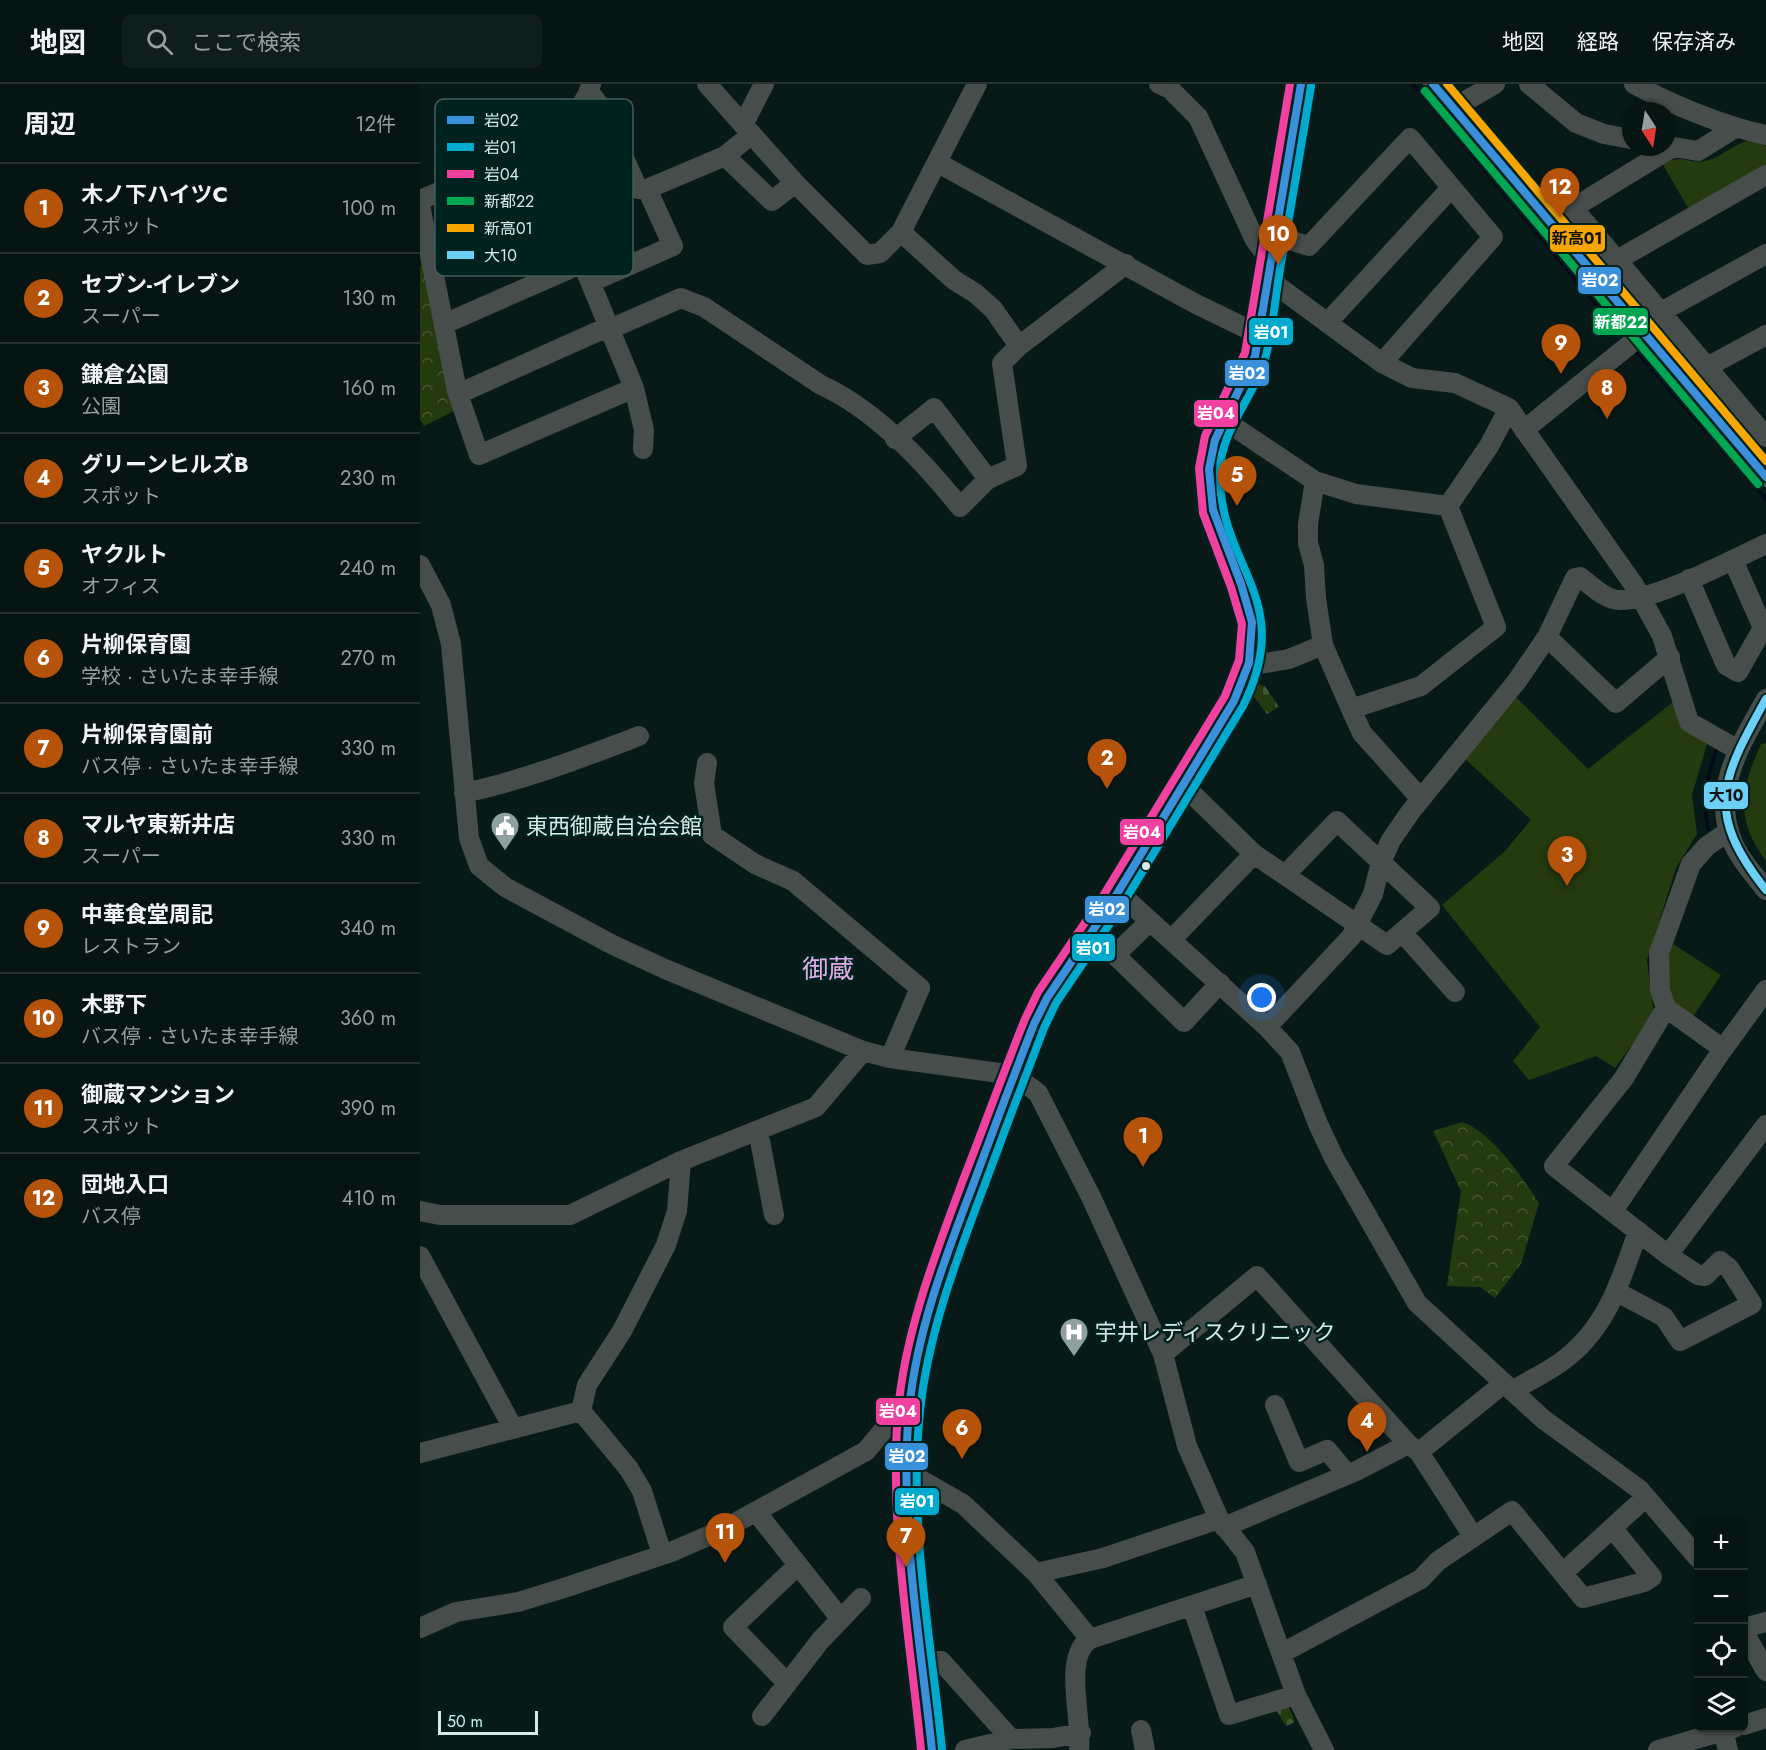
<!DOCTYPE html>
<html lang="ja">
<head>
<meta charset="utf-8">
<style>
	:root { --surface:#061412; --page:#0f1d1b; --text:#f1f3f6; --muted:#989e9f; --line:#273332; --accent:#b45309 }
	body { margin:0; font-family:Jost,"Noto Sans JP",sans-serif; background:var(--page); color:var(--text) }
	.controls { position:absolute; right:18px; bottom:18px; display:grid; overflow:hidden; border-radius:9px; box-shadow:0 2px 4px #0004 }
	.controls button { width:54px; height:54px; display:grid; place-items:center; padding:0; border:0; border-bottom:2px solid var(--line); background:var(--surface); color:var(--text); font:30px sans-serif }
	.compass { position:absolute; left:1202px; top:18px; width:54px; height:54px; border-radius:50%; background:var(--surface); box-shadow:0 2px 4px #0004; rotate:168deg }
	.scale { position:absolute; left:18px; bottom:15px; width:100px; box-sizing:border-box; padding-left:6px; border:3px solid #d7eae7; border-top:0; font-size:16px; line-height:21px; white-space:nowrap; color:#d7eae7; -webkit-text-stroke:4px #00221e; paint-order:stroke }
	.you { position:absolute; left:842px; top:914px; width:21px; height:21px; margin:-15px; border:4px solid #fff; border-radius:50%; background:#1a73e8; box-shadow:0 0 0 9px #1a73e833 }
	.badge { display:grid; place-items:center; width:39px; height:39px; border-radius:50%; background:var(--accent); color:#fff; font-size:20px; font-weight:700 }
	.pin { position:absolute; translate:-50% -50px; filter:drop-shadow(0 2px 3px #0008) }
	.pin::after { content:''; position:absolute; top:32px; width:21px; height:18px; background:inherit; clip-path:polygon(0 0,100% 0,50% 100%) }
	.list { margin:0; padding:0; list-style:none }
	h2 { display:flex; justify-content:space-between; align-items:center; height:78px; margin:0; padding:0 24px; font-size:26px }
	h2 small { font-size:20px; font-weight:400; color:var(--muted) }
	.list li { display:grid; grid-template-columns:39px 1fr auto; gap:18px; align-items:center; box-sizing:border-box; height:90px; padding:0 24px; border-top:2px solid var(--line) }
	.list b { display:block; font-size:22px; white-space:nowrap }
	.list p { margin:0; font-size:20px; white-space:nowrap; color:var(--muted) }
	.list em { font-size:20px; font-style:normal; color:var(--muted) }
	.icon { flex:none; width:33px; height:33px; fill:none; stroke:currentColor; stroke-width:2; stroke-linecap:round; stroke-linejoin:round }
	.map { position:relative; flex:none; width:1346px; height:1666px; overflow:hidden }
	header { display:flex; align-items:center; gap:36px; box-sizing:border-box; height:84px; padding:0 30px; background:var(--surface); border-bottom:2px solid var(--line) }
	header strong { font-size:28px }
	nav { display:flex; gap:33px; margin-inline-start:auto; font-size:21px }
	.search { width:420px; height:54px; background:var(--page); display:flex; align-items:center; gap:15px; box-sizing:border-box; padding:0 21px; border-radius:9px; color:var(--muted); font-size:22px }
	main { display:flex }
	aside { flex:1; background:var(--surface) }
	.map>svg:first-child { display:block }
	.forest { fill:url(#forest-crowns) }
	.cemetery { fill:url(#cemetery-stones) }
	.green { fill:#253a0e }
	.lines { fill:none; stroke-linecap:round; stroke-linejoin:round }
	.stream { stroke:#010c1a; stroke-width:4 }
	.minor { stroke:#474d4a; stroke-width:20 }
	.major { stroke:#4e5654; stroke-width:26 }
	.bus-1-casing { stroke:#00221e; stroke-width:12 }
	.bus-2-casing { stroke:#00221e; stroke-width:12 }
	.bus-3-casing { stroke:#00221e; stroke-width:12 }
	.bus-4-casing { stroke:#00221e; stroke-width:12 }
	.bus-5-casing { stroke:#00221e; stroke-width:12 }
	.bus-6-casing { stroke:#00221e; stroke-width:12 }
	.bus-1 { stroke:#3a90db; stroke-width:8 }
	.bus-2 { stroke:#00a9ce; stroke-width:8 }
	.bus-3 { stroke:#f240a1; stroke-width:8 }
	.bus-4 { stroke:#00a651; stroke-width:8 }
	.bus-5 { stroke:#f7a600; stroke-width:8 }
	.bus-6 { stroke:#6bcff6; stroke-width:8 }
	.bus-dot { fill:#d7eae7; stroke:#00221e; stroke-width:2 }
	.labels { text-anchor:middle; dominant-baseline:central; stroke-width:5; stroke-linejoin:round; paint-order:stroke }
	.poi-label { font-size:22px; fill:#d7eae7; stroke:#00221e; text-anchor:start }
	.quarter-label { font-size:26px; fill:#e2ade9; stroke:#00221e }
	.key { fill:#00221e; stroke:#405e5a; stroke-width:1.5 }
	.key-label { font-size:16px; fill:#d7eae7 }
	.line-badge { stroke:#00221e; stroke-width:2 }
	.badge-label { font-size:16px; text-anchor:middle; font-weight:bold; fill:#fff }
	.pale-badge-label { font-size:16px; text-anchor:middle; font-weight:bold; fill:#111 }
</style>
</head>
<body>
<header>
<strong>地図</strong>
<div class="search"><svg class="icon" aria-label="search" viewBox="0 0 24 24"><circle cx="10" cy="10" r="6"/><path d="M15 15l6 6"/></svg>ここで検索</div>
<nav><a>地図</a><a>経路</a><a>保存済み</a></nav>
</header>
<main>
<aside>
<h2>周辺<small>12件</small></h2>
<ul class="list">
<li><span class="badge">1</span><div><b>木ノ下ハイツC</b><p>スポット</p></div><em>100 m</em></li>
<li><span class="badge">2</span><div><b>セブン-イレブン</b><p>スーパー</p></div><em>130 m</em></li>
<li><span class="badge">3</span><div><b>鎌倉公園</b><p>公園</p></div><em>160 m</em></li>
<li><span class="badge">4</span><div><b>グリーンヒルズB</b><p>スポット</p></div><em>230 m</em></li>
<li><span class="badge">5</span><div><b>ヤクルト</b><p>オフィス</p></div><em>240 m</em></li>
<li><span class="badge">6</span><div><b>片柳保育園</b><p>学校 · さいたま幸手線</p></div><em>270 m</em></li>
<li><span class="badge">7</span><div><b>片柳保育園前</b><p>バス停 · さいたま幸手線</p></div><em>330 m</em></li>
<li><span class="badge">8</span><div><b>マルヤ東新井店</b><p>スーパー</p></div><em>330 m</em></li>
<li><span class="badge">9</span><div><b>中華食堂周記</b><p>レストラン</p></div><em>340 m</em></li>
<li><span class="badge">10</span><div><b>木野下</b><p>バス停 · さいたま幸手線</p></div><em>360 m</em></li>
<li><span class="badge">11</span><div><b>御蔵マンション</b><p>スポット</p></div><em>390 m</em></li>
<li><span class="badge">12</span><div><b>団地入口</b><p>バス停</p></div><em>410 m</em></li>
</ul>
</aside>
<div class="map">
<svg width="1346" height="1666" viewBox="0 0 1346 1666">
	<defs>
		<pattern id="forest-crowns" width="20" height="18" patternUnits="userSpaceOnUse" patternTransform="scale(1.5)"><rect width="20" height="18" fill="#253a0e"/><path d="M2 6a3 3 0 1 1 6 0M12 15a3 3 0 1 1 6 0" fill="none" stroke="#445731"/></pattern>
		<pattern id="cemetery-stones" width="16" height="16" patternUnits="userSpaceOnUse" patternTransform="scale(1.5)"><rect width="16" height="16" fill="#253a0e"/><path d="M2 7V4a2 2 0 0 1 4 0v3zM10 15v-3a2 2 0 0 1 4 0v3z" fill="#445731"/></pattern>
	</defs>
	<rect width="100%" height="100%" fill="#081a18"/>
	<path class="forest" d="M 6,180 L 36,326 L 4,342 L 0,335 L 0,182 Z
		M 1042,1038 C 1073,1049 1101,1092 1119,1119 L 1101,1180 L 1075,1214 L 1060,1203 L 1027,1202 L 1041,1107 L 1013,1047 Z"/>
	<path class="cemetery" d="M 838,601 L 845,602 L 859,623 L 847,630 L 832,610 Z
		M 868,1621 L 875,1638 L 866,1642 L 856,1626 Z"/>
	<path class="green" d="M 1330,56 L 1343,59 L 1346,63 L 1346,88 L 1271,129 L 1242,79 C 1265,70 1268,80 1285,77 C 1301,74 1314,59 1330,56 Z
		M 1095,612 L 1168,685 L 1253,618 L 1265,644 L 1287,660 L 1272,711 L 1277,750 L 1256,784 L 1227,876 L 1234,931 L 1195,984 L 1176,972 L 1109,996 L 1093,977 L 1120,943 L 1022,821 L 1084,768 L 1111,736 L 1043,673 Z
		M 1346,659 L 1346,777 C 1314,734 1321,705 1341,660 Z
		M 1253,860 L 1301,891 L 1272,934 L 1251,922 L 1246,878 Z"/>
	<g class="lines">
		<path class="stream" d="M 993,0 L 1207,257
			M 1214,265 L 1346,415
			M 1288,745 C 1282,717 1287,689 1298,663"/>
		<path class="minor" d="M 287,0 L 375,99 L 447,171 L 460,169 L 481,148 L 557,0
			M 739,0 L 750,5 L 778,33 L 835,156 L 850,176
			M 1013,0 L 1346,393
			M 1109,0 L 1156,39 L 1184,50 L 1211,55
			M 1214,0 C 1250,20 1306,43 1346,51
			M 169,7 L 182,25 L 218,105 L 227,105 L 305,72 L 332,50
			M 1033,24 L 1075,0
			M 323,41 L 344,0
			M 1247,62 L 1278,67 L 1315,44
			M 1253,63 L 1153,124 L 1346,353
			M 305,72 L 352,117 L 375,99
			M 518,79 L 776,220 L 840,251
			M 0,116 C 43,98 161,51 171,0
			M 0,121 L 37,307 L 59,371 L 214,304 L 136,115 L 109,64
			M 481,148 L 534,196 L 555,209 L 573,225 L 599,262
			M 855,152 L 889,162 L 990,54 L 1073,153 L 962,279
			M 9,169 L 136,115
			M 1197,176 L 1346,91
			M 848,195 L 962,279 L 992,294 L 1035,299 L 1089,324 L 1214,501 L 1242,552 L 1269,638 L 1318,666
			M 171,198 L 253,162 L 227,105
			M 1241,228 L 1346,170
			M 908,238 L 1031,104
			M 24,240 L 163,179
			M 1287,283 L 1346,251
			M 214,304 L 224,346 L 223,365
			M 38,310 L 190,242 L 197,242 L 261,214 L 284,223 L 401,301 C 454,325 504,378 540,423 L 568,395 L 597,382 L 582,279 L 599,262 L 706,180
			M 804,336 L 895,397 L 936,410 L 1028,422 L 1076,543 L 1001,602 L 931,625 L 903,561 L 896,514 L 894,481 L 888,459 L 888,440 L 895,397
			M 1104,346 L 1224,249
			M 475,355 L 514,324 L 568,395
			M 1028,422 L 1069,362 L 1089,324
			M 0,481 L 21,521 L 31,560 L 49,754 L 59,782 L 85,803 L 193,861 L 245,885 L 443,967 L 470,974 L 594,991 L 618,1009 L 671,1113 L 743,1270 L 767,1362 L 799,1435 L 825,1468 L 876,1611 L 904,1666
			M 1269,495 L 1306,581 L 1318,588 L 1343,544 L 1313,476
			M 1127,553 L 1196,619 L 1250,573
			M 828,582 L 869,575 L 903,561
			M 1346,615 C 1321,660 1289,708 1314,761 C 1321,777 1335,792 1346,806
			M 931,625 L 942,649 L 1001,715
			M 287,679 L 284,699 L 292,751 L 335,780 L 373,797 L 500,904 L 470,974
			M 763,701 L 834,770 L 967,861 L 1010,824 L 917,737 L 865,791
			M 44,709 C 105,696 161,674 219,652
			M 698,808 L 847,943 L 870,968 L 898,1040 L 914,1074 L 997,1219 L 1123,1335 L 1219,1405 L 1278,1474
			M 730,837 L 695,871 L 764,938 L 800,899
			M 982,848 L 1035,908
			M 751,856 L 834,770
			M 1246,924 L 1204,994 L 1134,1082 L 1248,1171 L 1346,1041
			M 847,943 L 931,853 L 953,810 L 961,778 L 971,756 L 991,727 L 1097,597 L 1127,553 L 1155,494 L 1160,493 C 1172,502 1184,515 1199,516 C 1233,518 1313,475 1346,460
			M 1303,965 L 1246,924 L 1240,906 L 1239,869 L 1271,780 L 1287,762 L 1309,747
			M 338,1046 L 354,1131
			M 0,1127 L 20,1131 L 150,1131 L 261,1077 L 396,1023 L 443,967
			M 1193,1127 L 1303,965 L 1346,906
			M 0,1172 L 93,1344
			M 1197,1208 L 1244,1233 L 1260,1257 L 1332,1220 L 1309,1184 L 1300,1177 L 1285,1192 L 1278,1191 L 1248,1171
			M 743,1270 L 837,1192 L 988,1360 L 999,1368 L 1053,1452
			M 1092,1307 C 1108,1297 1126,1289 1141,1278 C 1186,1246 1201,1197 1218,1147
			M 855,1321 L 879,1378 L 907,1366 L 927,1390
			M 161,1327 L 167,1301 L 202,1247 L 246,1161 L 257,1127 L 261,1077
			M 161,1327 L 209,1385 L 222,1407 L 242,1470
			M 999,1368 L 1083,1300
			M 0,1369 L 161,1327
			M 487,1388 L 543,1420 L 616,1489 L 670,1555
			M 337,1429 L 420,1534
			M 804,1443 L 936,1387 L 988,1360
			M 1144,1488 L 1226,1413
			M 616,1489 L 683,1474 L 799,1435
			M 772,1522 L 809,1631 L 876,1611
			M 0,1544 L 36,1528 L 98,1518 L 144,1504 L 251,1468 L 304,1445 L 446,1367 L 471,1337 L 489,1328
			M 1324,1544 L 1346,1538
			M 1324,1548 L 1346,1587
			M 862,1569 L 1001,1495 L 1018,1477 L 1092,1427 L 1163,1514 L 1224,1498 L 1232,1493 L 1193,1445
			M 504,1578 L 521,1577 L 591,1655
			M 367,1599 L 313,1543 L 377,1482
			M 342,1632 L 400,1557 L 441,1514
			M 1324,1641 L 1346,1634
			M 721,1646 L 725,1666
			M 1303,1647 L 1308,1666
			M 545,1666 L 591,1655 L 633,1654 L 661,1649
			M 659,1666 C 663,1636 642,1573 670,1555 L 837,1500
			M 1238,1666 L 1314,1644"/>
		<path class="major" d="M 512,1666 C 502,1557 479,1436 489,1327 C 497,1252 522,1184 548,1114 C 570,1056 591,998 614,940 L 627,914 L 692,818 L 814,617 C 826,593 836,565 832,538 C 823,484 786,444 789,385 C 791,345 822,309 835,272 L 881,0"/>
		<g class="bus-1-casing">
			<path id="bus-1" d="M 1013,0 L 1346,393
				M 512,1666 C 500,1554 479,1440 489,1327 C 496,1249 525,1174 553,1101 C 573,1047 593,993 614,940 L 627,914 L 692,818 L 814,617 L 829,579 L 832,538 L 821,500 L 793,426 L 789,385 L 795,356 L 835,272 L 881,0"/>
		</g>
		<g class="bus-2-casing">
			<path id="bus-2" d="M 522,1665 C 511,1554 488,1439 500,1327 C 508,1250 536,1177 563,1105 C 583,1051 603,998 624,944 L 636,919 L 701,823 L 823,622 C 877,513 798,484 800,388 C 800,346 834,314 845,275 C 853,246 855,215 860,185 C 871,124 881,63 891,2"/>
		</g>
		<g class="bus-3-casing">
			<path id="bus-3" d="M 501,1666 C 490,1554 469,1440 478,1327 C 485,1248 515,1171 543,1096 C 564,1043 583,989 605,935 L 618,908 L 683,812 L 805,612 L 819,576 L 822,540 L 811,503 L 783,429 L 779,384 L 785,352 L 825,269 L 870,0"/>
		</g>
		<g class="bus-4-casing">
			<path id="bus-4" d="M 1005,7 L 1338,400"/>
		</g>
		<g class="bus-5-casing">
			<path id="bus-5" d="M 1027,0 L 1346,377"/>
		</g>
		<g class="bus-6-casing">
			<path id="bus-6" d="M 1346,615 C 1301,696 1284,728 1346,806"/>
		</g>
		<use href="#bus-1" class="bus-1"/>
		<use href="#bus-2" class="bus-2"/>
		<use href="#bus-3" class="bus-3"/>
		<use href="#bus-4" class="bus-4"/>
		<use href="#bus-5" class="bus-5"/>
		<use href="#bus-6" class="bus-6"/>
	</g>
	<defs>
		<g id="civic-pin" transform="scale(1.5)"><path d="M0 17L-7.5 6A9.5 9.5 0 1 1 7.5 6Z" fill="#8fa19f" stroke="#00221e"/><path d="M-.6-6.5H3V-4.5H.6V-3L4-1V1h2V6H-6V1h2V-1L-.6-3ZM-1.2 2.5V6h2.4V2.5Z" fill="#fff"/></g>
		<g id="hospital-pin" transform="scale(1.5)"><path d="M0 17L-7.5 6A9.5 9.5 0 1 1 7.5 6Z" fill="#8fa19f" stroke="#00221e"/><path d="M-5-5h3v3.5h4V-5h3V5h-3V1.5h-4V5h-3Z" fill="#fff"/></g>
	</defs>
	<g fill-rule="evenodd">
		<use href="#civic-pin" x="85" y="742"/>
		<use href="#hospital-pin" x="654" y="1248"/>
	</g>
	<circle class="bus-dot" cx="726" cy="782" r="5"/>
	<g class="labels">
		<g class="poi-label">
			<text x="106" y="742">東西御蔵自治会館</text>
			<text x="675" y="1248">宇井レディスクリニック</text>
		</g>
		<g class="quarter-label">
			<text x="408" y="885">御蔵</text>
		</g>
	</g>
	<rect x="15" y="15" width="198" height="177" rx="9" class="key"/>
	<rect x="27" y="32" width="27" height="8" fill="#3a90db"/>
	<rect x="27" y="59" width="27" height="8" fill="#00a9ce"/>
	<rect x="27" y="86" width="27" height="8" fill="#f240a1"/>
	<rect x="27" y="113" width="27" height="8" fill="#00a651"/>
	<rect x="27" y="140" width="27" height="8" fill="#f7a600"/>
	<rect x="27" y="167" width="27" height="8" fill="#6bcff6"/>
	<g class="key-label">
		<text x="64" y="42">岩02</text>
		<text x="64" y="69">岩01</text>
		<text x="64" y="96">岩04</text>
		<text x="64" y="123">新都22</text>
		<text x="64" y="150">新高01</text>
		<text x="64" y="177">大10</text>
	</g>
	<g class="line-badge">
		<rect x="1129" y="140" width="57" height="29" rx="6" fill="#f7a600"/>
		<rect x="1157" y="182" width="45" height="29" rx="6" fill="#3a90db"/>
		<rect x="1172" y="223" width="57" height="29" rx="6" fill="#00a651"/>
		<rect x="828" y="233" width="46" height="29" rx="6" fill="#00a9ce"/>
		<rect x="804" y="275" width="46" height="28" rx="6" fill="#3a90db"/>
		<rect x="773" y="315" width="46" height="29" rx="6" fill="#f240a1"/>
		<rect x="1283" y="697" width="46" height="29" rx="6" fill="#6bcff6"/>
		<rect x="699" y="734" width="46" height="28" rx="6" fill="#f240a1"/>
		<rect x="664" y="811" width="46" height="29" rx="6" fill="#3a90db"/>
		<rect x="651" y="849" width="45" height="29" rx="6" fill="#00a9ce"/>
		<rect x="455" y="1313" width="46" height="29" rx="6" fill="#f240a1"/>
		<rect x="464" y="1358" width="45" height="29" rx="6" fill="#3a90db"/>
		<rect x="474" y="1403" width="46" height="29" rx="6" fill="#00a9ce"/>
	</g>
	<g class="badge-label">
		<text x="1180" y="202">岩02</text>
		<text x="1201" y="244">新都22</text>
		<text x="851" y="254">岩01</text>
		<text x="827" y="295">岩02</text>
		<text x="796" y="335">岩04</text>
		<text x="722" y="754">岩04</text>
		<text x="687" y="831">岩02</text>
		<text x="673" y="870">岩01</text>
		<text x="478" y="1333">岩04</text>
		<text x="487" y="1378">岩02</text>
		<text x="497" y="1423">岩01</text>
	</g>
	<g class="pale-badge-label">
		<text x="1157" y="160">新高01</text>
		<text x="1306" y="717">大10</text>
	</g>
</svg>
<div class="controls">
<button>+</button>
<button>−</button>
<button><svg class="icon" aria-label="locate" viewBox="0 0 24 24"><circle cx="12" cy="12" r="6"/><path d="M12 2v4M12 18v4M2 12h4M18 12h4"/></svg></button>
<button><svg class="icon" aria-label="layers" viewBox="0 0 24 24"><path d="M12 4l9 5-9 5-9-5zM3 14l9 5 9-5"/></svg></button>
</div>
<svg class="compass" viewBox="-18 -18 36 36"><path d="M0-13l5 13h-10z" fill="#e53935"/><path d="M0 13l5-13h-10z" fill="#989e9f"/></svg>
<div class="scale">50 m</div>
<div class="you"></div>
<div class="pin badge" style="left:723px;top:1083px">1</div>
<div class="pin badge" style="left:687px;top:705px">2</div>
<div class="pin badge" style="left:1147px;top:802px">3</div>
<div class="pin badge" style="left:947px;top:1368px">4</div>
<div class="pin badge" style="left:817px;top:422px">5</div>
<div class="pin badge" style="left:542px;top:1375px">6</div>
<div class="pin badge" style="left:486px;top:1483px">7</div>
<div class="pin badge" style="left:1187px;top:335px">8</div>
<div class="pin badge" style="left:1141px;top:290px">9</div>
<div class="pin badge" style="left:858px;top:181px">10</div>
<div class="pin badge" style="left:305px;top:1479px">11</div>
<div class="pin badge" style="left:1140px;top:134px">12</div>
</div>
</main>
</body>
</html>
